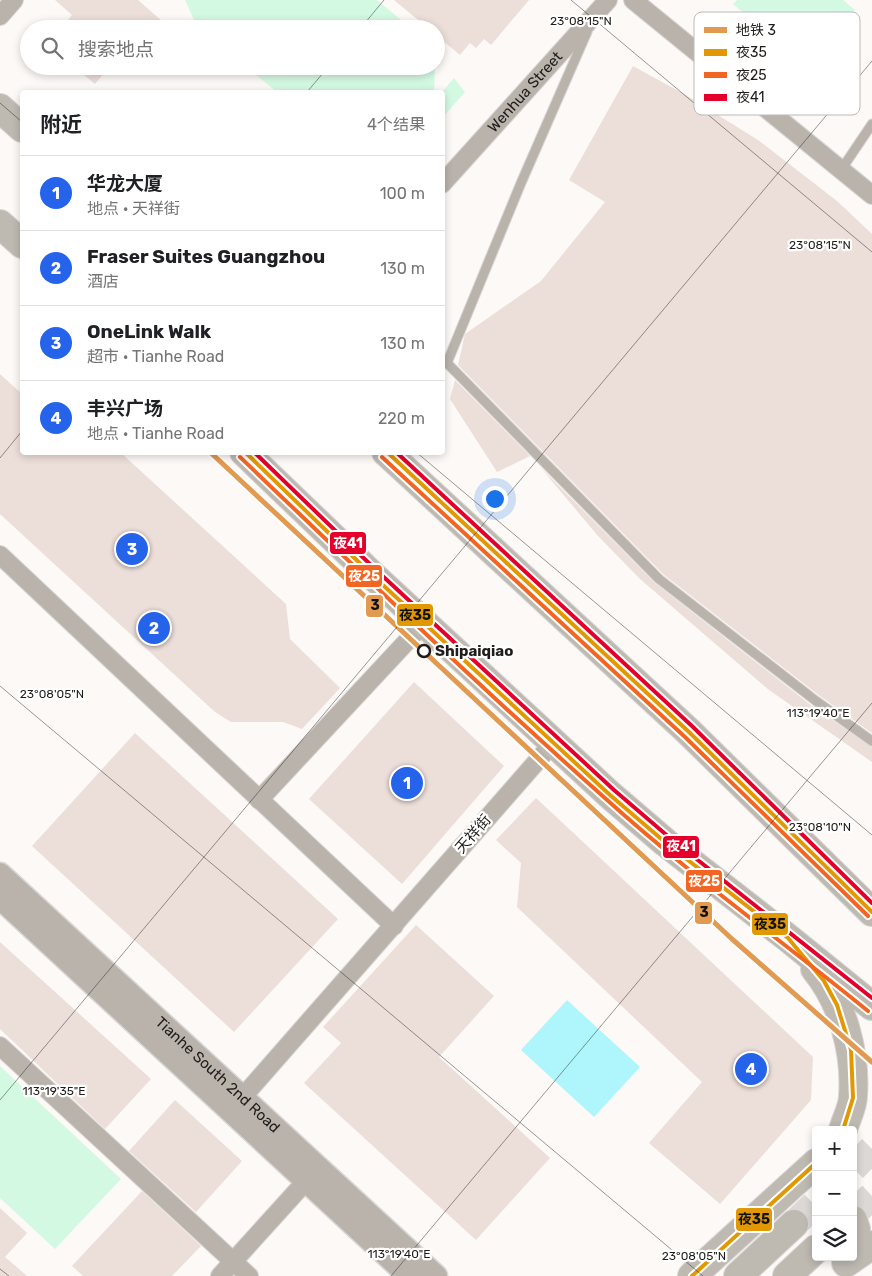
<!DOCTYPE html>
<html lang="zh">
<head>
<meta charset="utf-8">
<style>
	:root { --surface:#fff; --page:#f2f2f2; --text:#202124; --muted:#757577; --line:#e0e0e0; --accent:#2563eb }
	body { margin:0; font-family:Rubik,"Noto Sans SC",sans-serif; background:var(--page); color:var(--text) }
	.controls { position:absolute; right:15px; bottom:15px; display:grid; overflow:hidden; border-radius:5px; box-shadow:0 2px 8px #0003 }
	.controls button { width:45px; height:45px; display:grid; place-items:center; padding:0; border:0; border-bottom:1px solid var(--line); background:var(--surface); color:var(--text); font:25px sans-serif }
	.you { position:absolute; left:494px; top:498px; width:18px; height:18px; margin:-12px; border:4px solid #fff; border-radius:50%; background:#1a73e8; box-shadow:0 0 0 8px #1a73e833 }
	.badge { display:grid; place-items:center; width:32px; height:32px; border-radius:50%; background:var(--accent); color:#fff; font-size:16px; font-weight:700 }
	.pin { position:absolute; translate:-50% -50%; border:2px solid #fff; box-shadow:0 1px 5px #0006 }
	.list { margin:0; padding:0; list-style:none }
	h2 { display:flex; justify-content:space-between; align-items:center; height:65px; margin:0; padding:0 20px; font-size:21px }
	h2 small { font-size:16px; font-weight:400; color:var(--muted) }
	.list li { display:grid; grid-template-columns:32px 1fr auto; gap:15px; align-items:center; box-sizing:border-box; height:75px; padding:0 20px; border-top:1px solid var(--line) }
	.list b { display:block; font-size:19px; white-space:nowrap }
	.list p { margin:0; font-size:16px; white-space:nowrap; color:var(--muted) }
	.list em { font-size:16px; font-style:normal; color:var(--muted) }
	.icon { flex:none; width:28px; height:28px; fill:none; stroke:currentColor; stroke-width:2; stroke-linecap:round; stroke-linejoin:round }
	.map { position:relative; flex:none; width:872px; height:1276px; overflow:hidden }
	.search { position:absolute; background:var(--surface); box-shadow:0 2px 8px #0003; left:20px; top:20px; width:425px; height:55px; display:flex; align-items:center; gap:12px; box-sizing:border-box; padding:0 18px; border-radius:28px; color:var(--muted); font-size:19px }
	.panel { position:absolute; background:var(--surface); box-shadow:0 2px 8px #0003; left:20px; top:90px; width:425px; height:365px; border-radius:5px }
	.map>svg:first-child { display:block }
	.green { fill:#d4f9e3 }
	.water { fill:#aef6fb }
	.building { fill:#ecded9 }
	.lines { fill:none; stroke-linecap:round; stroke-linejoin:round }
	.trunk-tunnel { stroke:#dbd8d6; stroke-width:28; stroke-dasharray:28 14; stroke-linecap:butt }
	.service-casing { stroke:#d8d6d4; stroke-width:11 }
	.minor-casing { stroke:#d8d6d4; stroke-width:20 }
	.tertiary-casing { stroke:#d8d6d4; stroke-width:25 }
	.trunk-casing { stroke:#d8d6d4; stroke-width:30 }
	.service { stroke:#b9b3ac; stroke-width:9 }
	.minor { stroke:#b9b3ac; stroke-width:18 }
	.tertiary { stroke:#b9b3ac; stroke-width:22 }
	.trunk { stroke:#bebab2; stroke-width:28 }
	.bus-1-casing { stroke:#fff; stroke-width:8 }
	.bus-2-casing { stroke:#fff; stroke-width:8 }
	.bus-3-casing { stroke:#fff; stroke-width:8 }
	.bus-1 { stroke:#e29803; stroke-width:4 }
	.bus-2 { stroke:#f26522; stroke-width:4 }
	.bus-3 { stroke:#e4002b; stroke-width:4 }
	.metro-1-casing { stroke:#fff; stroke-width:9 }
	.metro-1 { stroke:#e29a51; stroke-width:5 }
	.ticks { fill:none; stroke:#201d1a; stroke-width:1; stroke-opacity:0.45 }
	.stop-dot { fill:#fff; stroke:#201d1a; stroke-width:2.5 }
	.labels { text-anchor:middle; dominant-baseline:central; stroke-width:4.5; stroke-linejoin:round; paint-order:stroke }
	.street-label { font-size:15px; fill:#201d1a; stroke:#fff }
	.stop-label { font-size:15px; font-weight:bold; fill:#201d1a; stroke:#fff; text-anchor:start }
	.key { fill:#fff; stroke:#bcbbba; stroke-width:1 }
	.key-label { font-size:14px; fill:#201d1a }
	.ticks-label { font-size:12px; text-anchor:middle; fill:#201d1a; stroke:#fff; stroke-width:4.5; stroke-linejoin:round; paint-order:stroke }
	.line-badge { stroke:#fff; stroke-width:2 }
	.badge-label { font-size:14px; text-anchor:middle; font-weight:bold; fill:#fff }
	.pale-badge-label { font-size:14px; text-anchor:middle; font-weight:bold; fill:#111 }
</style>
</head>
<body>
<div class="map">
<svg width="872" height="1276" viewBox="0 0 872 1276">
	<rect width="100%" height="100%" fill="#fcf9f7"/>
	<path class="green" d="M 185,0 L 377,0 L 412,29 L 198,29 Z
		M 737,0 L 843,0 L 855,10 L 809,67 L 733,4 Z
		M 245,66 L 435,66 L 434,92 L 277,92 Z
		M 454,78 L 465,92 L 443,117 L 442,92 Z
		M 0,1066 L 121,1179 L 55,1249 L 0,1198 Z"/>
	<path class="water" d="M 567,1000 L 640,1067 L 594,1117 L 521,1050 Z"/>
	<path class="building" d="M 55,0 L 138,0 L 171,29 L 61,29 L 72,15 Z
		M 394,0 L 529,0 L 491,45 L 484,39 L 476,48 L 470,43 L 460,55 L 436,35 L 436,29 L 429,29 Z
		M 73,66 L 110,66 L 95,84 Z
		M 633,66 L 684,94 L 758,140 L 837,201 L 872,234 L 872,733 L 820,696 L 663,574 L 458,365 L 465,334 L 541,281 L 605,202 L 569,180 Z
		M 0,374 L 22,394 L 22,452 L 120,452 L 286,604 L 290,639 L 340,688 L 302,729 L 283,722 L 231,722 L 215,712 L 0,514 Z
		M 455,380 L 530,456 L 497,472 L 450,399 Z
		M 541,468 L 655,583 L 812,706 L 872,747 L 872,762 L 769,690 L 640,579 L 598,536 Z
		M 414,682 L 504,766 L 402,884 L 309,799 Z
		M 135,733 L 338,919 L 234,1032 L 32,846 Z
		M 536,798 L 813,1057 L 811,1100 L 720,1204 L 649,1143 L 702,1082 L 517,907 L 521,863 L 496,840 Z
		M 416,925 L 494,996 L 439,1057 L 550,1158 L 476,1240 L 304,1083 L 341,1043 L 323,1027 Z
		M 0,942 L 151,1079 L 105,1129 L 0,1029 Z
		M 175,1100 L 242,1161 L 196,1212 L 129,1151 Z
		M 142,1191 L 201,1246 L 172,1276 L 83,1276 L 72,1266 Z
		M 0,1208 L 27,1233 L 5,1257 L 27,1276 L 0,1276 Z"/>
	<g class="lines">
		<path class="trunk-tunnel" d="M 853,1168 L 872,1149
			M 853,1214 L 872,1196
			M 794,1224 L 816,1203"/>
		<g class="service-casing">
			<path id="service" d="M 587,32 L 521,183 L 447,363 L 659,579 L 816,701 L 872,741
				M 841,170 L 872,124"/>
		</g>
		<g class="minor-casing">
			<g id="minor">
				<path d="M 633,0 L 872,195"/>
				<path d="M 0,16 L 14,0"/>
				<path id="s1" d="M 442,184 L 608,0"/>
				<path d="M 0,555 L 394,926"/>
				<path d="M 259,800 L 424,623"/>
				<path d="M 0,1046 L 249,1276"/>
				<path d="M 234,1107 L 553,743"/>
				<path d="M 220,1276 L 307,1180"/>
			</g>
		</g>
		<g class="tertiary-casing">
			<g id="tertiary">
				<path id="s2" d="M 0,874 L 436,1276"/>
				<path d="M 0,898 L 409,1276"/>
			</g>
		</g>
		<g class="trunk-casing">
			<path id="trunk" d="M 0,108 L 22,128
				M 0,224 L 22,244
				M 244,452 L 371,574 L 610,795 L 666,843 L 788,938 L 872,1006
				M 386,452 L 689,732 L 872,912
				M 815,969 C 843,1003 856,1053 853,1096 C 853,1107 846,1119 843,1130
				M 853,1220 L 856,1229 L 853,1242
				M 846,1263 L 872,1245
				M 692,1276 L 816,1163
				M 738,1276 L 794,1224
				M 787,1276 L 816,1249"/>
		</g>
		<use href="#service" class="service"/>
		<use href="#minor" class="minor"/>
		<use href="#tertiary" class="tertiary"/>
		<use href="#trunk" class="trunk"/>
		<g class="bus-1-casing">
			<path id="bus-1" d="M 245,452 L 371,574 L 610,795 L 666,843 L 788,938 L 824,981 L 837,1005 L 851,1050 L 853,1098 L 843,1130
				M 387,452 L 689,732 L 872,912
				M 692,1276 L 816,1163"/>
		</g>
		<g class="bus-2-casing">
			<path id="bus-2" d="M 240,457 C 360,572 481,688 606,799 C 689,874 781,940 868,1011
				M 382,457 L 685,737 L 868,916"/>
		</g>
		<g class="bus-3-casing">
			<path id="bus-3" d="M 254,452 L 375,569 L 614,790 L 670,838 L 872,998
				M 396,452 L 693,727 L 872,903"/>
		</g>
		<use href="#bus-1" class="bus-1"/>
		<use href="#bus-2" class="bus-2"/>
		<use href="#bus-3" class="bus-3"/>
		<g class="metro-1-casing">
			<path id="metro-1" d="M 210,452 L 732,939 L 872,1062"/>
		</g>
		<use href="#metro-1" class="metro-1"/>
	</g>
	<path class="ticks" d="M 571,0 L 872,252M 360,29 L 384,0M 307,92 L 329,66M 0,103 L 22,122M 416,452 L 872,835M 0,458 L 22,431M 0,686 L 703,1276M 0,1100 L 872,61M 0,1269 L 9,1276M 391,1276 L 872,703"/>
	<circle class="stop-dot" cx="424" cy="651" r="6"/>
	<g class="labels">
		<g class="street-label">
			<text stroke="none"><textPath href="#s1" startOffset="124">Wenhua Street</textPath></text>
			<text transform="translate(473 834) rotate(-49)">天祥街</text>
			<text stroke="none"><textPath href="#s2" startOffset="296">Tianhe South 2nd Road</textPath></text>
		</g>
		<g class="stop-label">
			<text x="435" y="651">Shipaiqiao</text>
		</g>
	</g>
	<rect x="694" y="12" width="166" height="103" rx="8" class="key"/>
	<rect x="704" y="27" width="23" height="6" fill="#e29a51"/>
	<rect x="704" y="49" width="23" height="7" fill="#e29803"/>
	<rect x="704" y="72" width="23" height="6" fill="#f26522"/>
	<rect x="704" y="94" width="23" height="7" fill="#e4002b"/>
	<g class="key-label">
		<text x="736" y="35">地铁 3</text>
		<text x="736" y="57">夜35</text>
		<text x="736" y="80">夜25</text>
		<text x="736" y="102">夜41</text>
	</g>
	<g class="ticks-label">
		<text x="581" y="25">23°08'15"N</text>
		<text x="820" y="249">23°08'15"N</text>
		<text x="52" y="698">23°08'05"N</text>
		<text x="818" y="717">113°19'40"E</text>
		<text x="820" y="831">23°08'10"N</text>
		<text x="54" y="1095">113°19'35"E</text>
		<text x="399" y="1258">113°19'40"E</text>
		<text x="694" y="1260">23°08'05"N</text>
	</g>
	<g class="line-badge">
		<rect x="329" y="531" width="38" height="24" rx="5" fill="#e4002b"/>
		<rect x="345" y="564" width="38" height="24" rx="5" fill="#f26522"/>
		<rect x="365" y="594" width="19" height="24" rx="5" fill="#e29a51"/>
		<rect x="396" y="603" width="38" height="24" rx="5" fill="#e29803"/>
		<rect x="662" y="835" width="38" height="24" rx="5" fill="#e4002b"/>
		<rect x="685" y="869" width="38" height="24" rx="5" fill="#f26522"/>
		<rect x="694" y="901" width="19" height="24" rx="5" fill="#e29a51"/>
		<rect x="751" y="912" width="38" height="24" rx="5" fill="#e29803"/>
		<rect x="735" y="1207" width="38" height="25" rx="5" fill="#e29803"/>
	</g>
	<g class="badge-label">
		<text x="348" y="548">夜41</text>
		<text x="364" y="581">夜25</text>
		<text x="681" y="851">夜41</text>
		<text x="704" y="886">夜25</text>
	</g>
	<g class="pale-badge-label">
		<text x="375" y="610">3</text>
		<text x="415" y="620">夜35</text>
		<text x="704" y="917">3</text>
		<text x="770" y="929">夜35</text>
		<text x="754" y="1224">夜35</text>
	</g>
</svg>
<div class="controls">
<button>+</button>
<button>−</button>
<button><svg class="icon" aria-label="layers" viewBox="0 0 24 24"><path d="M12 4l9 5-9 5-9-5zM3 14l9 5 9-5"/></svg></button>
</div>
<div class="you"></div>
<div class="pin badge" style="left:407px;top:783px">1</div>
<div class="pin badge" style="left:154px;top:628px">2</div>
<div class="pin badge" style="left:132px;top:549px">3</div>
<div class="pin badge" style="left:751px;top:1069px">4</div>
<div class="search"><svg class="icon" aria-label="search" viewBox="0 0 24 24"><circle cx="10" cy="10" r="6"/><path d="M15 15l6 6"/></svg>搜索地点</div>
<section class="panel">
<h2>附近<small>4个结果</small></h2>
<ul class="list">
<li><span class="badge">1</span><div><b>华龙大厦</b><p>地点 · 天祥街</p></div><em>100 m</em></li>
<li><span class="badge">2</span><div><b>Fraser Suites Guangzhou</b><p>酒店</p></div><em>130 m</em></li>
<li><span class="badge">3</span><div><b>OneLink Walk</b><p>超市 · Tianhe Road</p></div><em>130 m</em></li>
<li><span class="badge">4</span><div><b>丰兴广场</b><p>地点 · Tianhe Road</p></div><em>220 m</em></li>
</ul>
</section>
</div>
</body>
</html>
